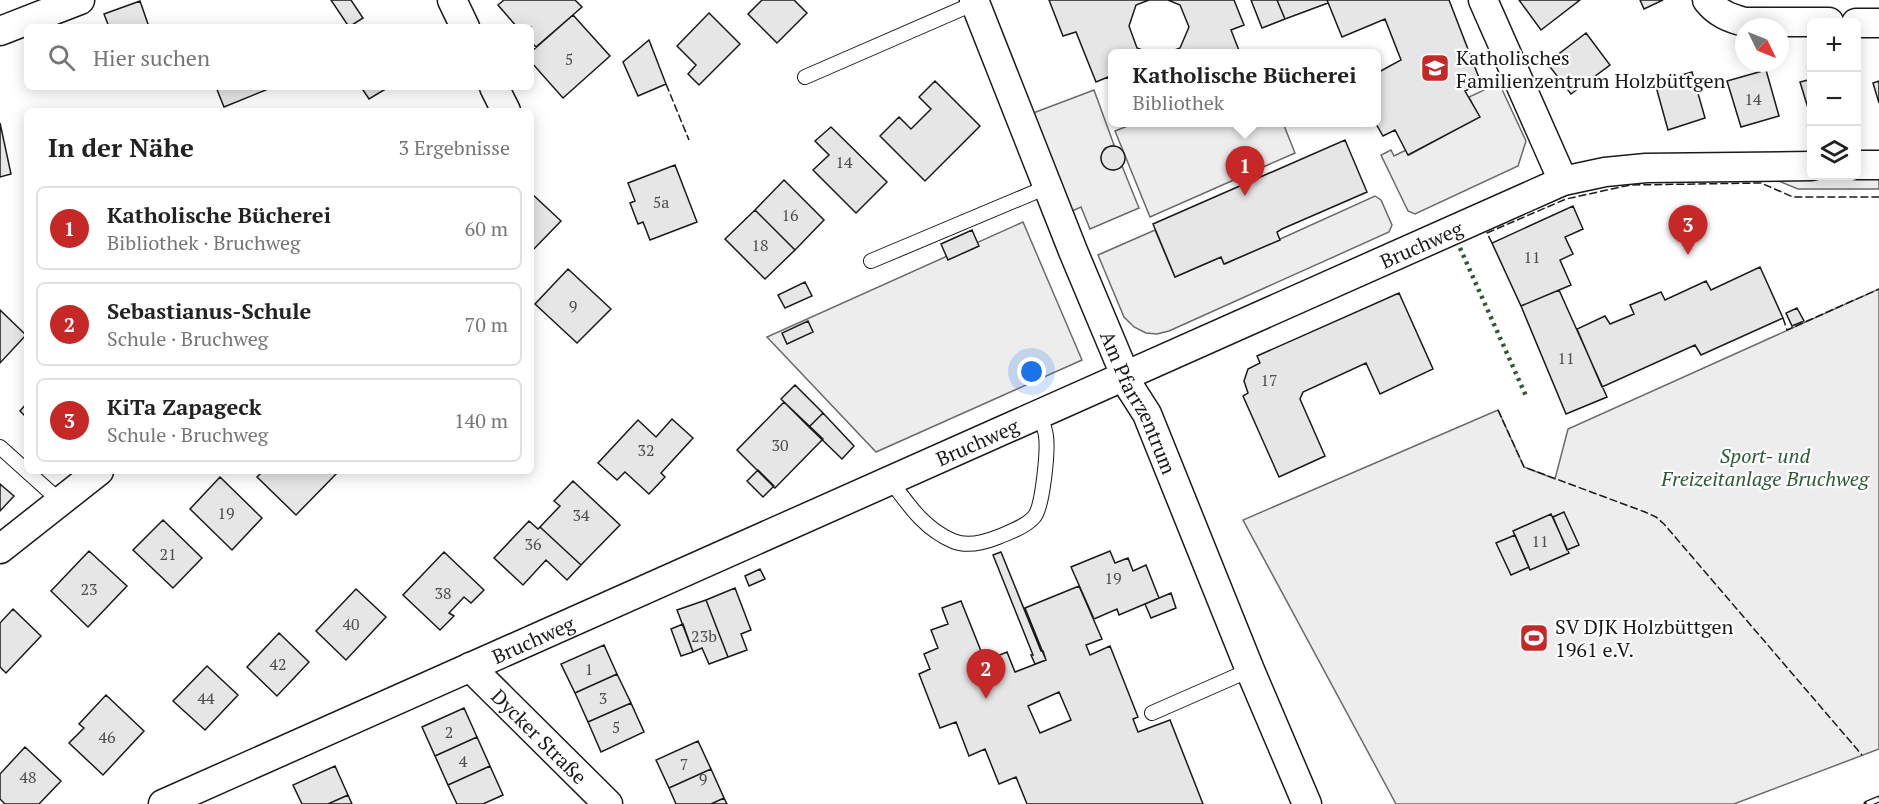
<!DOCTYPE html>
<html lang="de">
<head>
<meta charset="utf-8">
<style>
	:root { --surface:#fff; --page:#f2f2f2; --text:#222; --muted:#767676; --line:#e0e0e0; --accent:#c62828 }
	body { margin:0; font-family:"PT Serif",serif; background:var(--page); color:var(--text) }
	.controls { position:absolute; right:18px; top:18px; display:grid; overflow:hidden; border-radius:9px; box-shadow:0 3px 15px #0003 }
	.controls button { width:54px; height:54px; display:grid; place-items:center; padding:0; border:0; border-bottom:2px solid var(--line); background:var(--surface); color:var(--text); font:30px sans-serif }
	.compass { position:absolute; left:1735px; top:18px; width:54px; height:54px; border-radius:50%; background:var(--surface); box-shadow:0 3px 15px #0003; rotate:133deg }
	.you { position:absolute; left:1032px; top:372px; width:21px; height:21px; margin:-15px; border:4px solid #fff; border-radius:50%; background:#1a73e8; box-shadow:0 0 0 9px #1a73e833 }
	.badge { display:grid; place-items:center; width:39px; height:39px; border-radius:50%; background:var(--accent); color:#fff; font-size:20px; font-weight:700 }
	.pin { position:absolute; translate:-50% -50px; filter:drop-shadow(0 2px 3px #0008) }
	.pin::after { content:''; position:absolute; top:32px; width:21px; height:18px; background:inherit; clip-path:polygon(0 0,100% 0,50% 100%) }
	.popup { position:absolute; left:1108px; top:49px; width:273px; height:78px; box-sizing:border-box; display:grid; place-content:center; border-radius:9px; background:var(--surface); filter:drop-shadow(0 2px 4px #0005); font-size:20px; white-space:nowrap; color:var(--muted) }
	.popup b { font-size:22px; color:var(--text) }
	.popup::after { content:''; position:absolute; left:50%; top:100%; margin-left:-12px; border:12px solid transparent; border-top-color:var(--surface) }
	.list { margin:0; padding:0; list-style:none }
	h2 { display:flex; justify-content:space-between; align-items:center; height:78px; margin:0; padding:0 24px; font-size:26px }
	h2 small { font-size:20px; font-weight:400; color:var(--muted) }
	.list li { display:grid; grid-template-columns:39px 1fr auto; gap:18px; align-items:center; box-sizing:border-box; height:84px; margin:0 12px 12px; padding:0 12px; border:2px solid var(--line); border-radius:9px }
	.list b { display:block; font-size:22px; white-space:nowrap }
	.list p { margin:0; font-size:20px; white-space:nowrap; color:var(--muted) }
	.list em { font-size:20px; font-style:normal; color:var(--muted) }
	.icon { flex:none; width:33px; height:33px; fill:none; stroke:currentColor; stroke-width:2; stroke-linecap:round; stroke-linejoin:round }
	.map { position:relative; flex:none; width:1879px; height:804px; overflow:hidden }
	.search { position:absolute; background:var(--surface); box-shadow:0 3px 15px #0003; left:24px; top:24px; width:510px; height:66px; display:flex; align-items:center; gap:15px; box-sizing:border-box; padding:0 21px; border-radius:9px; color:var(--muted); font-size:22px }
	.panel { position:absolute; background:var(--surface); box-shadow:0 3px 15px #0003; left:24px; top:108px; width:510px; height:366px; border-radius:9px }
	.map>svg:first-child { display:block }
	.built { fill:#ededed; stroke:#6a6a6a; stroke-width:1.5 }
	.building { fill:#e6e6e6; stroke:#1a1a1a; stroke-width:1.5; fill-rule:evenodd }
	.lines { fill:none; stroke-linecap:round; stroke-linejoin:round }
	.service-casing { stroke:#1a1a1a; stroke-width:16 }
	.minor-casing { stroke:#1a1a1a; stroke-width:31 }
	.service { stroke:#fff; stroke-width:14 }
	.minor { stroke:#fff; stroke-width:28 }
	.rail-casing { stroke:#1a1a1a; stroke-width:7 }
	.rail { stroke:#fff; stroke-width:4.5; stroke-dasharray:14; stroke-linecap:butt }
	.hedge { stroke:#2b5a34; stroke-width:4.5; stroke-dasharray:3 4.5; stroke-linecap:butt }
	.fence { stroke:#1a1a1a; stroke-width:1.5; stroke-dasharray:8 3; stroke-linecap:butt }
	.labels { text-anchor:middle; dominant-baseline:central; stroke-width:4.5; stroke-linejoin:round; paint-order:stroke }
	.number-label { font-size:16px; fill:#4d4d4d }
	.poi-label { font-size:20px; fill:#1a1a1a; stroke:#fff; text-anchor:start }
	.street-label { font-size:20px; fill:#1a1a1a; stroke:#fff }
	.park-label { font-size:20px; font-style:italic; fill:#2b5a34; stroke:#fff }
</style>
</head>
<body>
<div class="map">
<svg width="1879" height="804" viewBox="0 0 1879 804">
	<rect width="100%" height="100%" fill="#fff"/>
	<path class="built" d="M 1499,83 L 1526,141 L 1518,166 L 1415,214 L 1408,211 L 1381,155 L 1391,150 L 1394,156 L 1406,150 L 1409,155 L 1479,117 L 1469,97 Z
		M 1094,90 L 1114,145 L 1105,148 L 1101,157 L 1104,166 L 1113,170 L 1122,166 L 1139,208 L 1090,229 L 1081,207 L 1059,217 L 1020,118 Z
		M 1135,123 L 1283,123 L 1295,153 L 1150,217 L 1115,131 Z
		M 1764,175 L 1879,176 L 1879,189 L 1798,189 Z
		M 1375,196 L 1381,200 L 1392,225 L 1389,232 L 1169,331 L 1157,334 L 1146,333 L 1134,327 L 1124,317 L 1098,255 L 1155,230 L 1175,277 L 1221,257 L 1225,264 Z
		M 1023,222 L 1082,360 L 876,452 L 767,337 Z
		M 1879,289 L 1879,749 L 1734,804 L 1396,804 L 1243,520 L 1498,410 L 1524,467 L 1555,479 L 1568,429 Z"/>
	<path class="building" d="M 331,0 L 351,0 L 363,18 L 349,27 Z
		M 504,0 L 575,0 L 582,7 L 536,47 L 531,42 L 531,27 L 517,27 L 498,5 Z
		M 762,0 L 794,0 L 807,13 L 777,43 L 748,14 Z
		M 1049,0 L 1234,0 L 1244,25 L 1231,30 L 1240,53 L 1113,53 L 1113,89 L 1108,77 L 1096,82 L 1076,32 L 1063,36 Z
		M 1149,0 L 1168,0 L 1180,5 L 1189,27 L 1180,48 L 1167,53 L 1150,53 L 1137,48 L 1129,26 L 1136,5 Z
		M 1251,0 L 1277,0 L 1285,19 L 1262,28 Z
		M 1277,0 L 1327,0 L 1328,3 L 1285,19 Z
		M 1327,0 L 1449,0 L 1481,83 L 1465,91 L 1480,117 L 1408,155 L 1395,130 L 1383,136 L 1375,122 L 1377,122 L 1377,73 L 1401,60 L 1385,19 L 1342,37 Z
		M 1519,0 L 1580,0 L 1541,30 Z
		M 1640,0 L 1663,0 L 1644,9 Z
		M 140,1 L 149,27 L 109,27 L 104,14 Z
		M 709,13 L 740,44 L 699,85 L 688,74 L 696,65 L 677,46 Z
		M 573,15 L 610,56 L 563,98 L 531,62 L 531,52 Z
		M 1586,33 L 1610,65 L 1571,94 L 1547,63 Z
		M 649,40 L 666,84 L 638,96 L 623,62 Z
		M 1766,70 L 1779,116 L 1741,127 L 1727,81 Z
		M 1692,72 L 1705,118 L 1668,130 L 1655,83 Z
		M 1812,79 L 1812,121 L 1800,82 Z
		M 935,81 L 980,126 L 925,181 L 880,136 L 899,117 L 911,129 L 931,109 L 919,97 Z
		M 1879,81 L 1879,103 L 1873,83 Z
		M 216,87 L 273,87 L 224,107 Z
		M 361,87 L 389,87 L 369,99 Z
		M 0,123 L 11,174 L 0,177 Z
		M 831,127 L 887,182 L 856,213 L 813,170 L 829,155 L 815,141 Z
		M 1345,140 L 1367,192 L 1282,229 L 1277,232 L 1280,240 L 1224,264 L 1221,257 L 1175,277 L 1153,224 Z
		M1101 158a12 12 0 1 1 24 0a12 12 0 1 1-24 0Z
		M 675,165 L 697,222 L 650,240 L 643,222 L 638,224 L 630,203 L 635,201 L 628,183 Z
		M 784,180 L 824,220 L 795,250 L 755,210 Z
		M 531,193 L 561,221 L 531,252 Z
		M 1573,206 L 1583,229 L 1565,237 L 1573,254 L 1560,260 L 1571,285 L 1521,306 L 1492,243 Z
		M 755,210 L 795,250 L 765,279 L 725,239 Z
		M 972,230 L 979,246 L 948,260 L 941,244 Z
		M 1760,267 L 1783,318 L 1701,355 L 1695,345 L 1602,387 L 1577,329 L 1605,316 L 1610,324 L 1634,314 L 1630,305 L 1661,292 L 1665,300 L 1706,281 L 1711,290 Z
		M 568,269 L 611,309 L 577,343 L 535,304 Z
		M 805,282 L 812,296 L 785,308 L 778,295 Z
		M 1559,290 L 1607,397 L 1566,414 L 1521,306 Z
		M 1399,293 L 1433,369 L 1380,394 L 1366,363 L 1303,392 L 1300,399 L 1325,456 L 1279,477 L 1243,396 L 1248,393 L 1244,381 L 1248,369 L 1260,363 L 1257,356 Z
		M 1797,308 L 1804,321 L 1792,326 L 1786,313 Z
		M 0,310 L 26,335 L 0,363 Z
		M 808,321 L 813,332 L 787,344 L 782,333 Z
		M 795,385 L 823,413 L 809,427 L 781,399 Z
		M 784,402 L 823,439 L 775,488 L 737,450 Z
		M 27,403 L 27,418 L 20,411 Z
		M 823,413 L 854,446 L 842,459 L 809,427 Z
		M 672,419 L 693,438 L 661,473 L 665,477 L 649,494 L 625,472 L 617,480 L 598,463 L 638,420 L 656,437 Z
		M 758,470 L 774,486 L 763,497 L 747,481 Z
		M 263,471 L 339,471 L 296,515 L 257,477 Z
		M 220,477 L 262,518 L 232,550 L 190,509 Z
		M 573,481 L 620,525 L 581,565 L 540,527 L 560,506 L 554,501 Z
		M 0,484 L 14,496 L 0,511 Z
		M 1564,512 L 1579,545 L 1567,550 L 1553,517 Z
		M 1551,514 L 1569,553 L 1530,570 L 1513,531 Z
		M 163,520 L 202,558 L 173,588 L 133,550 Z
		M 529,521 L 538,529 L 540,527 L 581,565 L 567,580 L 546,560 L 523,585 L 494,558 Z
		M 1515,535 L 1529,567 L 1511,575 L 1496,543 Z
		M 89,551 L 127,586 L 88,627 L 51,591 Z
		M 1110,551 L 1115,563 L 1128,558 L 1133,571 L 1146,565 L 1159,598 L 1119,615 L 1117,609 L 1094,619 L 1071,567 Z
		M 444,552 L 484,590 L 471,603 L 464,597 L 449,613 L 454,616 L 440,630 L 403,595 Z
		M 1001,552 L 1041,651 L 1043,651 L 1046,660 L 1035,664 L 1031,655 L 1033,655 L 993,555 Z
		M 760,569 L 765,579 L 749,586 L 745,576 Z
		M 1079,586 L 1102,639 L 1086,645 L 1090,655 L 1110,646 L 1138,717 L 1133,719 L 1138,732 L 1170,720 L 1203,804 L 1027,804 L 1016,777 L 999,784 L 985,749 L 969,756 L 956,722 L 940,728 L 919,674 L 930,669 L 924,654 L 938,648 L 931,630 L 948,624 L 942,608 L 961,601 L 985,661 L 1007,652 L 1015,672 L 1046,660 L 1025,608 ZM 1059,692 L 1071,720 L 1040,733 L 1028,706 Z
		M 735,588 L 751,630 L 741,634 L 747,650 L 728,657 L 706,600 Z
		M 356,589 L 386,617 L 346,660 L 316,631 Z
		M 1171,593 L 1176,608 L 1151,618 L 1145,604 Z
		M 706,600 L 728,657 L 709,664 L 702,648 L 693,652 L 677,610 Z
		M 13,609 L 41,636 L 6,673 L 0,667 L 0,623 Z
		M 683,624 L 693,652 L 681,656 L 671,629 Z
		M 279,633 L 309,662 L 277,696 L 247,667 Z
		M 604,645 L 617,674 L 575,693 L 561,664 Z
		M 207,666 L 238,695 L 205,730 L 173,701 Z
		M 617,674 L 631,703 L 588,722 L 575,693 Z
		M 106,695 L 144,731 L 103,775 L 69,743 L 84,728 L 79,724 Z
		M 631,703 L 644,732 L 601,752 L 588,722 Z
		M 464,708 L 477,737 L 435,756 L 422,727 Z
		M 477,737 L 490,766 L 448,785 L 435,756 Z
		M 698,741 L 711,769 L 669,788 L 656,760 Z
		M 25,747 L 61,781 L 39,804 L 5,804 L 0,799 L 0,774 Z
		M 335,766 L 348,795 L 328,804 L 302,804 L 293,785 Z
		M 490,766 L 503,795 L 483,804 L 457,804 L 448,785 Z
		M 711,769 L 724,798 L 711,804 L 676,804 L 669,788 Z
		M 348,795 L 352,804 L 328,804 Z
		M 724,798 L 727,804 L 711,804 Z"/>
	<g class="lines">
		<g class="service-casing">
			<path id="service" d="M 805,77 L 975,3
				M 871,261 L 1047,187
				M 0,447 L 60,501
				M 890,480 C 908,504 924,529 953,541 C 967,547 983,543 998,537 C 1010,532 1025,527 1034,517 C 1043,507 1048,450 1046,436 C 1045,428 1042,421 1039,413
				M 1152,713 L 1250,670"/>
		</g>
		<g class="minor-casing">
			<g id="minor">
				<path d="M 452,0 L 465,27"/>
				<path id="s1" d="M 974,0 L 1073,251 L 1125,375 L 1131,389 L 1147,414 L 1250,670 L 1307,804"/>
				<path d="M 1483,0 L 1563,181"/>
				<path d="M 1707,0 C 1717,13 1729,18 1745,22 L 1829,22"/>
				<path d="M 1856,23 L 1879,23"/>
				<path d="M 0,31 L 80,0"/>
				<path d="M 494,87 L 506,111"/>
				<path d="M 1856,165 L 1879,165"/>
				<path d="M 0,549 L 99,471"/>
				<path id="s2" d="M 470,667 L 608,804"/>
				<path id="s3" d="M 163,804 L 1563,181 L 1605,172 L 1646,168 L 1812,166"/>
			</g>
		</g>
		<use href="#service" class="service"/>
		<use href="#minor" class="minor"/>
		<g class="rail-casing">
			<path id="rail" d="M 1867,804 L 1879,799"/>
		</g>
		<use href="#rail" class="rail"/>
		<path class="hedge" d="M 1260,51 L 1261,53
			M 1460,248 L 1526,396"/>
		<path class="fence" d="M 666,84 L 689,140
			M 1492,243 L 1487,233 L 1566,199 L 1630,185 L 1761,183 L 1793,197 L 1879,197
			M 1783,318 L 1787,330 L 1879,289
			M 1498,410 L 1524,467 L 1645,512 L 1656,517 L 1664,524 L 1862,755"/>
	</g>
	<defs>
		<g id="school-square" transform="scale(1.5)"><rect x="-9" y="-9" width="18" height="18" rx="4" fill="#c62828" stroke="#fff"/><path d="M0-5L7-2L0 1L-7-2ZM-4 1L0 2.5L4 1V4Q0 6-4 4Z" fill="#fff"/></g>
		<g id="stadium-square" transform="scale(1.5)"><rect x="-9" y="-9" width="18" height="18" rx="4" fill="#c62828" stroke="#fff"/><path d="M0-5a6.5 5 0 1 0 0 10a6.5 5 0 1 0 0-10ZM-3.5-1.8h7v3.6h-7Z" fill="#fff"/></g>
	</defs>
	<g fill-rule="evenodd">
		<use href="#school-square" x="1435" y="68"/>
		<use href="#stadium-square" x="1534" y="638"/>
	</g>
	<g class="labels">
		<g class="number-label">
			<text x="569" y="59">5</text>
			<text x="1753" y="99">14</text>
			<text x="844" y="162">14</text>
			<text x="661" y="202">5a</text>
			<text x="790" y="215">16</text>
			<text x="760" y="245">18</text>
			<text x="1532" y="257">11</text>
			<text x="573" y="306">9</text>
			<text x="1566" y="358">11</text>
			<text x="1269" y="380">17</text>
			<text x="780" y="445">30</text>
			<text x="646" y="450">32</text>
			<text x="226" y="513">19</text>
			<text x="581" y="515">34</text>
			<text x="1540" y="541">11</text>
			<text x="533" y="544">36</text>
			<text x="168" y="554">21</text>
			<text x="1113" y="578">19</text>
			<text x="89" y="589">23</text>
			<text x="443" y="593">38</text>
			<text x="351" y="624">40</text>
			<text x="704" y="636">23b</text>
			<text x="278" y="664">42</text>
			<text x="589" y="669">1</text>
			<text x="206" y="698">44</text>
			<text x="603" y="698">3</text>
			<text x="616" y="727">5</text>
			<text x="449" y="732">2</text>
			<text x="107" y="737">46</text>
			<text x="463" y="761">4</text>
			<text x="684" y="764">7</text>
			<text x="28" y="777">48</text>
			<text x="703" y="779">9</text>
		</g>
		<g class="poi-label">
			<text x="1456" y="57">Katholisches<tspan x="1456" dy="23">Familienzentrum Holzbüttgen</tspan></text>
			<text x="1555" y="626">SV DJK Holzbüttgen<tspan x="1555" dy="23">1961 e.V.</tspan></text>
		</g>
		<g class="street-label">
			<text stroke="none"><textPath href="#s3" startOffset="1377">Bruchweg</textPath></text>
			<text stroke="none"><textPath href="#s1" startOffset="435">Am Pfarrzentrum</textPath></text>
			<text stroke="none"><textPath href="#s3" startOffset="891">Bruchweg</textPath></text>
			<text stroke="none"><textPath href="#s3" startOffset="405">Bruchweg</textPath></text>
			<text stroke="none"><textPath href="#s2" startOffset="98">Dycker Straße</textPath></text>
		</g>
		<g class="park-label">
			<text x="1765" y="455">Sport- und<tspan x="1765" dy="23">Freizeitanlage Bruchweg</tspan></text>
		</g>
	</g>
</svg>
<div class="controls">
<button>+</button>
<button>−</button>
<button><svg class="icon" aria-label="layers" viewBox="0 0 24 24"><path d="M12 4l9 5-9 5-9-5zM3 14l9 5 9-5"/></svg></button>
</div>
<svg class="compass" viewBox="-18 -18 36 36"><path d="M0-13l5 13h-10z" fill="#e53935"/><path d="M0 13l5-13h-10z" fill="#767676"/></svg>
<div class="you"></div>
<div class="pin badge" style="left:1245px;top:196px">1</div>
<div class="popup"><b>Katholische Bücherei</b>Bibliothek</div>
<div class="pin badge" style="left:986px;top:699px">2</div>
<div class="pin badge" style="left:1688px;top:255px">3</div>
<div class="search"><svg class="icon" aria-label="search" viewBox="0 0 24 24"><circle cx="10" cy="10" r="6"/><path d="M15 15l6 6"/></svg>Hier suchen</div>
<section class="panel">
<h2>In der Nähe<small>3 Ergebnisse</small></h2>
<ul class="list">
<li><span class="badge">1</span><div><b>Katholische Bücherei</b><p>Bibliothek · Bruchweg</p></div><em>60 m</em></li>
<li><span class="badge">2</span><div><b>Sebastianus-Schule</b><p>Schule · Bruchweg</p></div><em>70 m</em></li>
<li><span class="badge">3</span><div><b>KiTa Zapageck</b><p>Schule · Bruchweg</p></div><em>140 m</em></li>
</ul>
</section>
</div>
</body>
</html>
